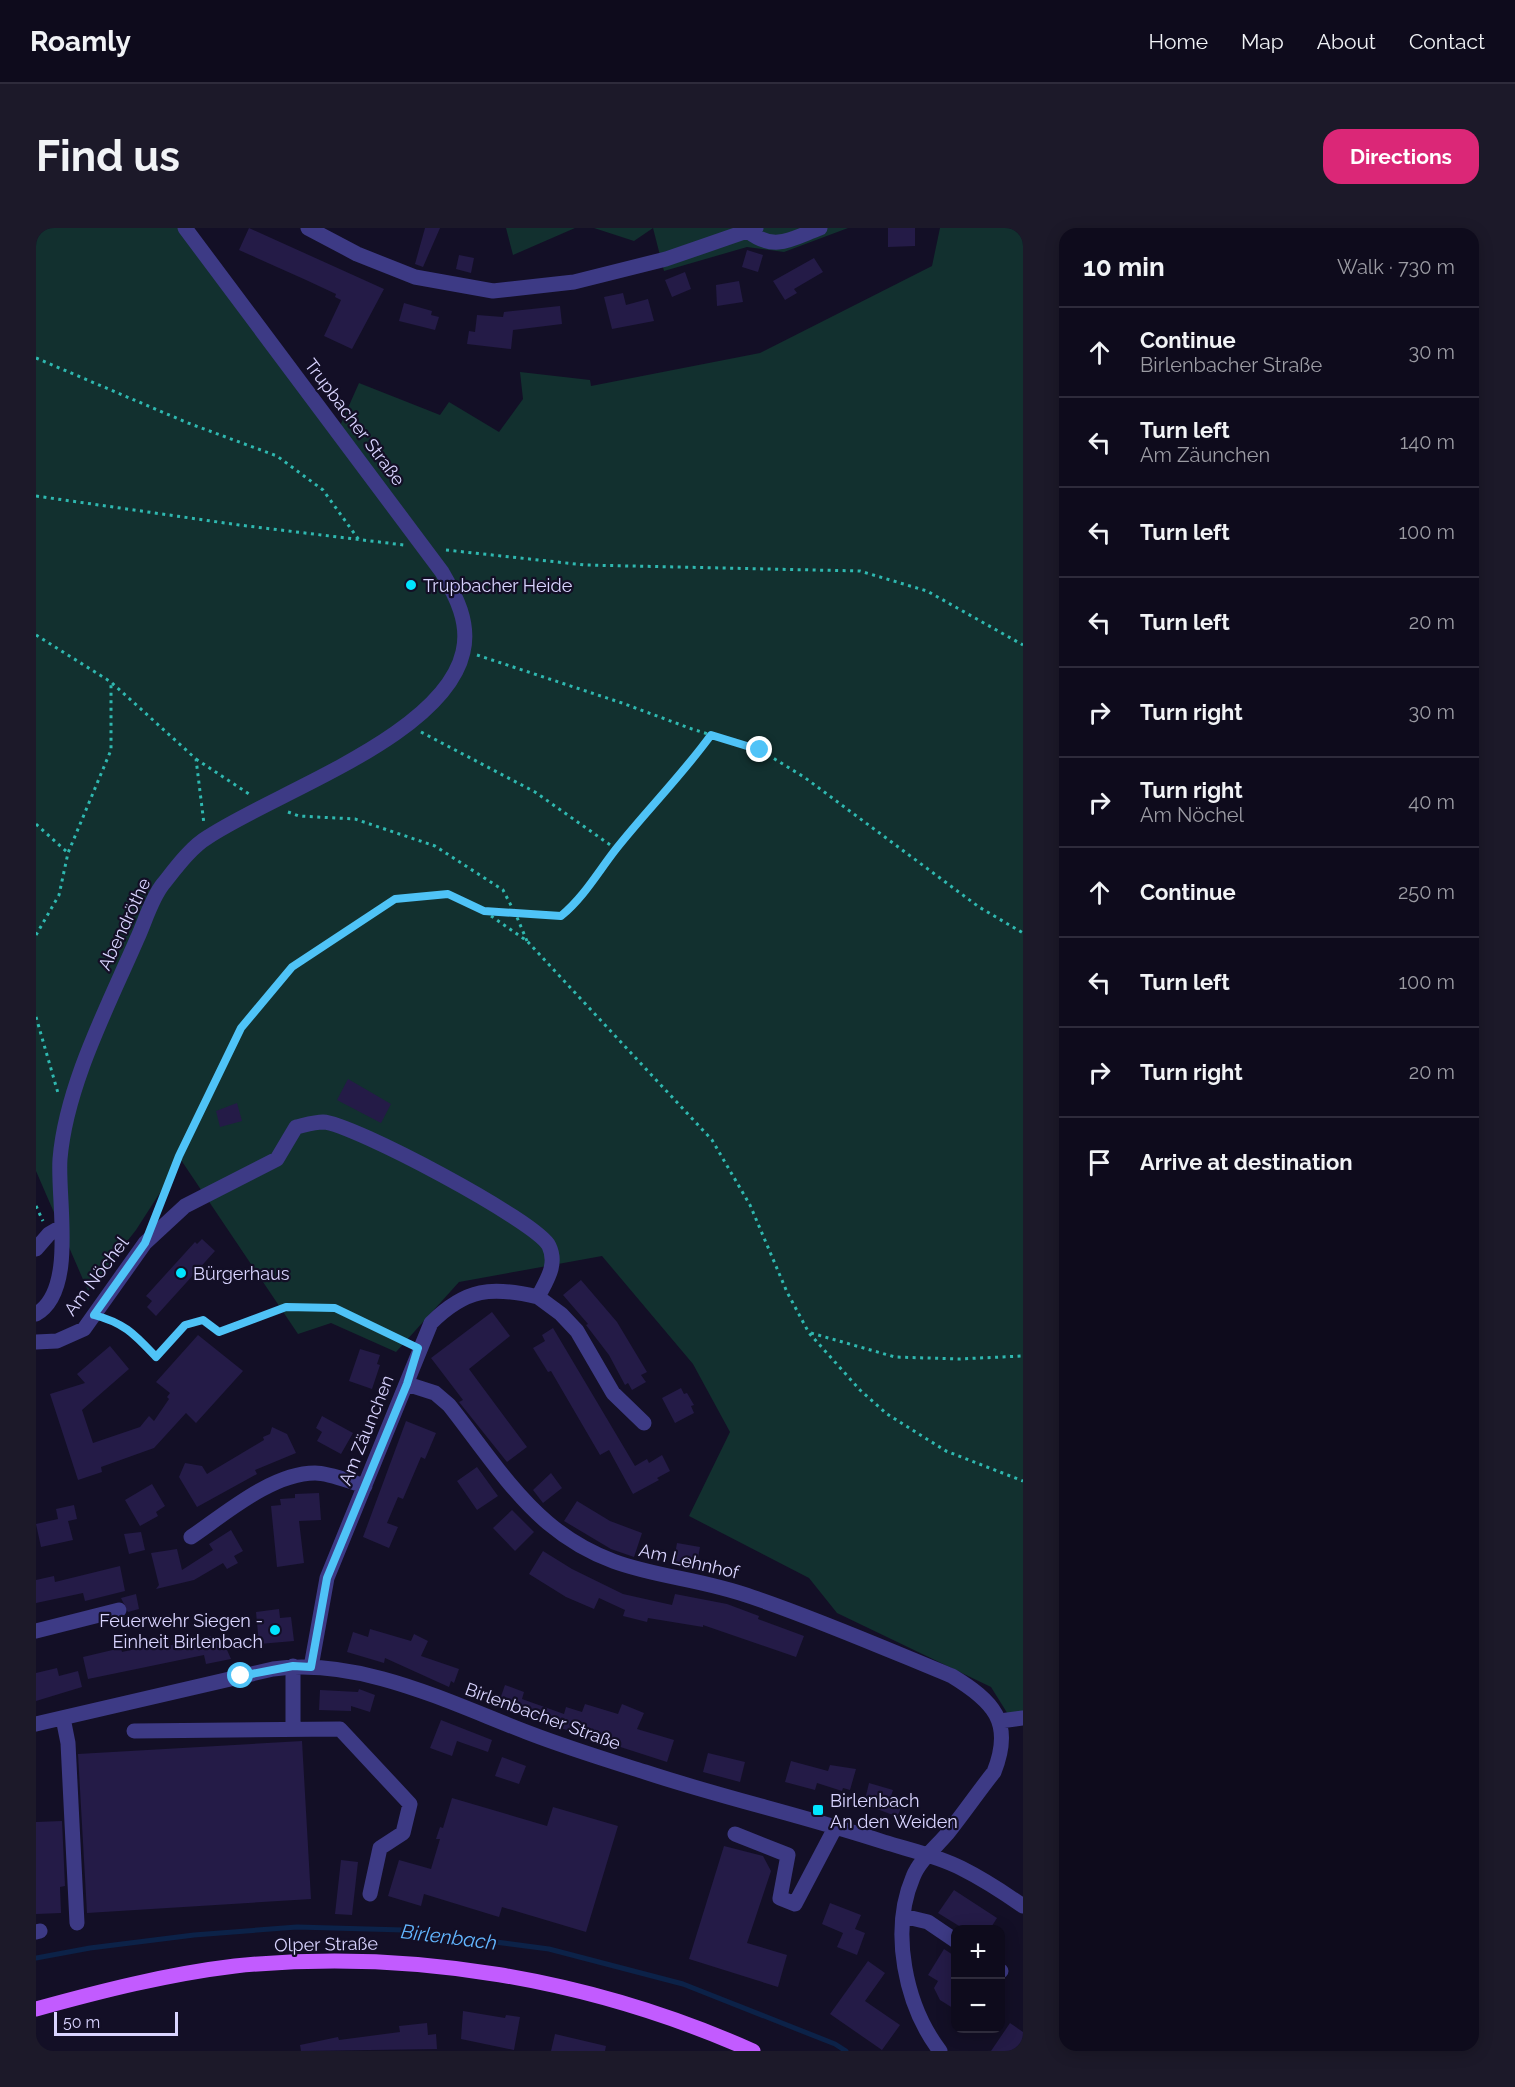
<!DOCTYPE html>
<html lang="en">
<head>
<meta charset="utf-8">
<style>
	:root { --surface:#0e0b1c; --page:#1c1929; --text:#f1f3f6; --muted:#9b9ba3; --line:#2e2b3b; --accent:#db2777 }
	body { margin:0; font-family:Raleway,sans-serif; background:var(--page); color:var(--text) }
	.controls { position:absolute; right:18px; bottom:18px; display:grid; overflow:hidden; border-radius:12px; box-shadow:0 3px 15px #0003 }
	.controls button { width:54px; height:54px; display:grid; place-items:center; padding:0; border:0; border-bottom:2px solid var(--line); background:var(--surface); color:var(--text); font:30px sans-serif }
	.scale { position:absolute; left:18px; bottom:15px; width:124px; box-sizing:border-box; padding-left:6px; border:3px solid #d9d4ff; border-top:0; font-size:16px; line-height:21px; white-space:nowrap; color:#d9d4ff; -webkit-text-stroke:4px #130f26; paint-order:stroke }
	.stop { position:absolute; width:18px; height:18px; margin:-14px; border:4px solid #4fc3f7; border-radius:50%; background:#fff }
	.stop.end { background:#4fc3f7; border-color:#fff; box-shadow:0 2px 6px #0008 }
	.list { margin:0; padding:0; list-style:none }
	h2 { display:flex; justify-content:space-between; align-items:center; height:78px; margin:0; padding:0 24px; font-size:26px }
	h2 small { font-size:20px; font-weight:400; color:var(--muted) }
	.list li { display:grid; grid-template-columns:39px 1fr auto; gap:18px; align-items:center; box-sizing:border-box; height:90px; padding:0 24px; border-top:2px solid var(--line) }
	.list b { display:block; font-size:22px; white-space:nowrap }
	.list p { margin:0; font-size:20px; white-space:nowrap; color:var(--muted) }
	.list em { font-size:20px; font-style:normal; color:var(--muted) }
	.icon { flex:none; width:33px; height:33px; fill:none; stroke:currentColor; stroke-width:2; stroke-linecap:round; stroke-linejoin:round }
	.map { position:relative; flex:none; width:987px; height:1823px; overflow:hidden; border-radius:18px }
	header { display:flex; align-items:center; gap:36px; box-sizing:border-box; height:84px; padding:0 30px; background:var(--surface); border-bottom:2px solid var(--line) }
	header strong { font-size:28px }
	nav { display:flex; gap:33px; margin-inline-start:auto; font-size:21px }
	.intro { display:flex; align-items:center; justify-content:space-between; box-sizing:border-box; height:144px; padding:0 36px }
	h1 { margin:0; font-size:42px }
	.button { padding:15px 27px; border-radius:18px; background:var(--accent); color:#fff; font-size:21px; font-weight:700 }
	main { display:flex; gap:36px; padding:0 36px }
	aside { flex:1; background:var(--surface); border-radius:18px; box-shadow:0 3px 15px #0003 }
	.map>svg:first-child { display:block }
	.green { fill:#12302f }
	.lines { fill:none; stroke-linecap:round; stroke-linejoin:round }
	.stream { stroke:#0c2248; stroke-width:5 }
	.building { fill:#241b47 }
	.path { stroke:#2fb8b0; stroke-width:3; stroke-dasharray:3 4.5; stroke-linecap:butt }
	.minor { stroke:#3d3a85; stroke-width:15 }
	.major { stroke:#c25bff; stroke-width:15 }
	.route { stroke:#4fc3f7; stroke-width:8 }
	.poi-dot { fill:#00e5ff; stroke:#130f26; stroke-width:2 }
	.labels { text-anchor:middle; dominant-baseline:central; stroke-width:4.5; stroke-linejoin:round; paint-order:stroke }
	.street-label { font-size:18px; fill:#d9d4ff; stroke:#130f26 }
	.poi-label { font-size:18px; fill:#d9d4ff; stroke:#130f26; text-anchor:start }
	.water-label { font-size:20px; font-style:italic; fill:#62b6ff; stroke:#130f26 }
</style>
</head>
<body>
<header>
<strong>Roamly</strong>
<nav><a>Home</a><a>Map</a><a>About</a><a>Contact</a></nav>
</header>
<div class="intro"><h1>Find us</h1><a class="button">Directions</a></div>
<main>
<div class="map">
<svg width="987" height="1823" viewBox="0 0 987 1823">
	<rect width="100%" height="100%" fill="#130f26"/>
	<path class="green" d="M 0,0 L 142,0 L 304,198 L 323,155 L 404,187 L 413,174 L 463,204 L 487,171 L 484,144 L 554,152 L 555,158 L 724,125 L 896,38 L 904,0 L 987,0 L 987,1494 L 978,1496 L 955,1459 L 801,1385 L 773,1350 L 653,1288 L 694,1204 L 657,1136 L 566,1028 L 423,1054 L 360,1124 L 295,1095 L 262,1106 L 145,932 L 100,1002 L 52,1063 L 0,943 Z
		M 470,0 L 539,0 L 477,27 Z
		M 558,0 L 617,0 L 598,13 Z
		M 617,0 L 812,0 L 748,24 L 711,19 L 628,43 Z"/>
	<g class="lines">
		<path class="stream" d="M 0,1730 L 54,1720 L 158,1707 L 261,1699 L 368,1702 L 513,1721 L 647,1756 L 799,1816 L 810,1823"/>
	</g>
	<path class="building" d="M 213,0 L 348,61 L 316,121 L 288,108 L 305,72 L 299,69 L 300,66 L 270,52 L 203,22 Z
		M 389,0 L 404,0 L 387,39 L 379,36 Z
		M 852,0 L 879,0 L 879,18 L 852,19 Z
		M 711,22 L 727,27 L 722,44 L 706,39 Z
		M 423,27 L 438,30 L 435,45 L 420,41 Z
		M 778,30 L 787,44 L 758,61 L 761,65 L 749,72 L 737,53 Z
		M 649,44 L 655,61 L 636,69 L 629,52 Z
		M 703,53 L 707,74 L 681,78 L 680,57 Z
		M 587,65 L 590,77 L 612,71 L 618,93 L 576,101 L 568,69 Z
		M 368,75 L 396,83 L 395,87 L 403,89 L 399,102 L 363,93 Z
		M 524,78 L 526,96 L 477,102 L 475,121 L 431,116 L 433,103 L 439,104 L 441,87 L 467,89 L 468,84 Z
		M 312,851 L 355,876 L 345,895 L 301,872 Z
		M 201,875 L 206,893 L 184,899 L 180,883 Z
		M 166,1011 L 179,1023 L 120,1088 L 111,1079 L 116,1073 L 110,1068 L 159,1014 L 161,1016 Z
		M 545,1052 L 581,1094 L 611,1144 L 605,1147 L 610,1154 L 596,1162 L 592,1155 L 589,1157 L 573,1127 L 550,1097 L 552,1096 L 527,1067 Z
		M 456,1084 L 474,1108 L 433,1141 L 491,1219 L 471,1234 L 423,1174 L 427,1172 L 395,1130 Z
		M 517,1100 L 599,1238 L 611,1231 L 613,1235 L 626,1227 L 634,1243 L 621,1250 L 623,1252 L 597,1266 L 573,1222 L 564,1227 L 515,1143 L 512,1144 L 497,1120 L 509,1113 L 506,1107 Z
		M 162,1107 L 207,1143 L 160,1195 L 150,1185 L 118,1220 L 65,1239 L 66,1244 L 42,1252 L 14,1166 L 49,1155 L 41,1146 L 74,1118 L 93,1141 L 46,1182 L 57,1215 L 104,1199 L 113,1188 L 118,1193 L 133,1171 L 131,1169 L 134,1165 L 120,1154 Z
		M 324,1121 L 344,1127 L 341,1136 L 344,1137 L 336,1161 L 313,1153 Z
		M 645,1160 L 648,1166 L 651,1165 L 658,1177 L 655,1178 L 658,1185 L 639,1195 L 626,1170 Z
		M 286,1188 L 317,1205 L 305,1226 L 281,1213 L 286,1204 L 280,1200 Z
		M 370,1193 L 400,1205 L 389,1231 L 385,1229 L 367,1271 L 362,1269 L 351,1295 L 362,1299 L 353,1320 L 327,1309 Z
		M 236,1199 L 251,1206 L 260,1225 L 219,1242 L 221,1246 L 161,1279 L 143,1249 L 149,1235 L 166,1238 L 171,1246 L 228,1212 L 227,1209 L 234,1206 Z
		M 441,1239 L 462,1268 L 441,1282 L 421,1253 Z
		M 515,1245 L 526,1260 L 507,1275 L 497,1262 Z
		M 116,1256 L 129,1278 L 120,1284 L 122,1288 L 104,1298 L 89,1272 Z
		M 283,1265 L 285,1292 L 263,1293 L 268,1335 L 241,1339 L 235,1278 L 245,1277 L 244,1271 L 259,1270 L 259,1266 Z
		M 541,1273 L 574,1293 L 606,1305 L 598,1329 L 575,1321 L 528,1293 Z
		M 38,1277 L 41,1291 L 32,1293 L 37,1312 L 5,1319 L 0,1296 L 22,1291 L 20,1281 Z
		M 476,1282 L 498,1304 L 479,1323 L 457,1300 Z
		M 195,1302 L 207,1323 L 198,1328 L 202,1335 L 191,1341 L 187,1335 L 158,1352 L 120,1361 L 123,1357 L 115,1325 L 141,1321 L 146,1342 L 177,1322 L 173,1316 Z
		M 105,1304 L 109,1322 L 93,1326 L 88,1306 Z
		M 641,1315 L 664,1319 L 660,1341 L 637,1337 Z
		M 507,1323 L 536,1341 L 587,1366 L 636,1377 L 639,1366 L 691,1376 L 723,1388 L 722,1391 L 768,1408 L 760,1429 L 667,1397 L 667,1399 L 612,1390 L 611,1394 L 587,1388 L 589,1382 L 563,1370 L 558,1381 L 530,1369 L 493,1346 Z
		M 84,1338 L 89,1363 L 49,1373 L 47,1365 L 0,1375 L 0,1352 L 18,1348 L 19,1354 Z
		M 100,1366 L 103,1381 L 92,1384 L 85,1370 Z
		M 243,1381 L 244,1390 L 255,1389 L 258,1413 L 223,1416 L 220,1384 Z
		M 334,1401 L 375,1413 L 378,1406 L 392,1413 L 385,1428 L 423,1441 L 418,1455 L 415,1453 L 413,1459 L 349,1430 L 348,1435 L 311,1424 L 317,1404 L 332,1409 Z
		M 175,1408 L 185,1408 L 195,1431 L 170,1436 L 168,1427 L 52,1451 L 47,1429 L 85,1420 L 86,1424 L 117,1417 L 118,1421 Z
		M 21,1440 L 23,1448 L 42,1443 L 46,1459 L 0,1473 L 0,1445 Z
		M 469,1457 L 488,1464 L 486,1471 L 528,1486 L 530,1479 L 546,1484 L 549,1476 L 582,1486 L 586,1476 L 608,1485 L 601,1501 L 638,1512 L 631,1534 L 572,1515 L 571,1516 L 470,1481 L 462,1477 Z
		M 323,1461 L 339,1467 L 334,1484 L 315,1478 L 315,1483 L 283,1482 L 284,1462 L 322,1464 Z
		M 405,1492 L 456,1512 L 452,1524 L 421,1513 L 416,1528 L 394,1520 Z
		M 266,1513 L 275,1671 L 51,1685 L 42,1526 Z
		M 672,1525 L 709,1534 L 704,1554 L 667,1544 Z
		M 466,1529 L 490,1538 L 483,1556 L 459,1548 Z
		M 755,1533 L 792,1543 L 794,1537 L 820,1541 L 814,1562 L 807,1560 L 806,1563 L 781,1555 L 779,1562 L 749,1554 Z
		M 833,1555 L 857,1562 L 854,1571 L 866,1575 L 862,1589 L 828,1576 Z
		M 416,1570 L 511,1598 L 517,1579 L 582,1598 L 550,1704 L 466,1679 L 463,1689 L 388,1666 L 385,1678 L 352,1668 L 363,1632 L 395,1641 L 404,1611 L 400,1611 L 404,1599 L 407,1600 Z
		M 26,1593 L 29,1658 L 24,1659 L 25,1685 L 0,1686 L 0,1594 Z
		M 688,1618 L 727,1628 L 735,1643 L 711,1715 L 751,1727 L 742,1759 L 653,1731 Z
		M 305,1632 L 322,1634 L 316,1687 L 299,1686 Z
		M 918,1662 L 961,1690 L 954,1701 L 928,1701 L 902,1685 Z
		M 794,1675 L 825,1687 L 819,1701 L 829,1705 L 821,1727 L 801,1719 L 807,1705 L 786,1696 Z
		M 908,1721 L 920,1729 L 920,1782 L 904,1772 L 898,1760 L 902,1753 L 892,1747 Z
		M 832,1733 L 849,1745 L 829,1773 L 864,1797 L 846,1822 L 794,1786 Z
		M 427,1783 L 469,1790 L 470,1787 L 484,1789 L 478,1822 L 425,1811 Z
		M 391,1795 L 392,1807 L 400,1806 L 401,1821 L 265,1823 L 264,1817 L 302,1809 L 303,1812 L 364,1804 L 363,1798 Z
		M 974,1795 L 987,1804 L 987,1823 L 955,1823 Z
		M 519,1806 L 570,1818 L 569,1823 L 515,1823 Z"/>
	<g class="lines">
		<path class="path" d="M 0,130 L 152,195 L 241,228 L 287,262 L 323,312
			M 0,268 L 203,297 L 368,317
			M 410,322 L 549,337 L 824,343 L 891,363 L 987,417
			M 0,407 L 75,454 L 160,531 L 168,596
			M 441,427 L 586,475 L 656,501 L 724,522 L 768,549 L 943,679 L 987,705
			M 385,504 L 499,564 L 580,621
			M 160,531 L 216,568
			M 252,584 L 263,588 L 319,591 L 399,618 L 467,662 L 480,687 L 451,684
			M 0,596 L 32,625
			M 0,707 L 23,667 L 32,625 L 75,522 L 75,454
			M 491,713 L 480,687 L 525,688 C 548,669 562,644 580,621 C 611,582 646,547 675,507
			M 0,789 L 22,865
			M 0,978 L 7,993
			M 123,980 L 143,928 L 205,800 L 256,739 L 359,671 L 412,666 L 448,683 L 491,713 L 676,912 L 714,977 L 751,1064 L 773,1105 L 824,1162 L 851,1186 L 910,1223 L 987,1253
			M 74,1091 L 93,1102 L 120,1129 L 149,1097 L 167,1092 L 183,1104 L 250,1079 L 299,1080 L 370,1114
			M 775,1105 L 859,1129 L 923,1131 L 987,1128"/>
		<path class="minor" d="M 272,0 L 321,26 L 379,49 L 457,63 L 538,54 L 630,31 L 720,0
			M 713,4 C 739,24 757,10 784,0
			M 0,1021 L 13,1006 L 25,999
			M 502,1069 L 525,1086 L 541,1103 L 577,1165 L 608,1195
			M 0,1086 C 41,1063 21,971 24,931 C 30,858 72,778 101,711 C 109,694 115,671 127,656 C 139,641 155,619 172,609 C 240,564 408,508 427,424 C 434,395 420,368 406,344 L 149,0
			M 0,1114 L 21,1113 L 48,1101 L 109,1015 L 149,978 L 241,931 L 260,899 C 269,897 279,894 287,894 C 316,895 502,994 513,1018 C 522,1037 510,1053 502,1069 C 456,1058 430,1060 395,1095 L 291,1350 L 275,1439
			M 371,1156 L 399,1165 L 413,1177 C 444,1216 474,1263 512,1295 C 580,1352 641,1342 716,1369 C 784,1392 850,1421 916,1448 C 957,1473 978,1494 958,1544 C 942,1564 927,1586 911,1606 C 900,1619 883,1633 877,1649 C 854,1703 869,1777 904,1823
			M 155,1309 C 189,1286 236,1245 279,1245 C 294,1245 314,1254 329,1258
			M 0,1403 L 83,1382
			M 257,1438 L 257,1501
			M 27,1490 L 32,1515 L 41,1695
			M 964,1493 L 987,1490
			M 0,1496 L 237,1441 C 325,1429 414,1475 493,1505 C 532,1520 571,1532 609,1544 C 688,1570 769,1588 848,1614 C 874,1622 902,1628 925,1640 C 947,1651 967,1664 987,1678
			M 98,1503 L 304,1501 L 374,1576 L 367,1605 L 344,1620 L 334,1666
			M 699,1606 L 752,1627 L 744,1670 L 759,1676 L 800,1598
			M 867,1688 L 892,1694 L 920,1713
			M 0,1704 L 4,1703
			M 964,1743 L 965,1743"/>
		<path class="major" d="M 0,1781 C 65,1763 132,1746 199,1738 C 376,1720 555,1751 717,1823"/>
	</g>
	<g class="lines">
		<path class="route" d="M 205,1448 L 257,1438 L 275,1439 L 291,1350 L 371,1156 L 382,1120 L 299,1080 L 250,1079 L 183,1104 L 167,1092 L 149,1097 L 120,1129 C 99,1107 89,1095 58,1087 L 109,1015 L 143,928 L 205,800 L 256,739 L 359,671 L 412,666 L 448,683 L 525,688 C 548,669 562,644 580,621 C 611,582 646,547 675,507 L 724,522"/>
	</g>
	<g class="poi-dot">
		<circle cx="375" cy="357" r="6"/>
		<circle cx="145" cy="1045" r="6"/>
		<circle cx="239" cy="1402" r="6"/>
		<rect x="776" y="1576" width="12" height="12" rx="3"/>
	</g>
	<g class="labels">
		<g class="street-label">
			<text transform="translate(319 194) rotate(53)">Trupbacher Straße</text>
			<text transform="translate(88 696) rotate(-65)">Abendröthe</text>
			<text transform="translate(60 1048) rotate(-53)">Am Nöchel</text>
			<text transform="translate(330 1202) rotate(-68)">Am Zäunchen</text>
			<text transform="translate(653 1333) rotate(13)">Am Lehnhof</text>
			<text transform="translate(507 1488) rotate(20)">Birlenbacher Straße</text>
			<text transform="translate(290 1716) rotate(-1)">Olper Straße</text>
		</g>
		<g class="poi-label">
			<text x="387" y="357">Trupbacher Heide</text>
			<text x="157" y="1045">Bürgerhaus</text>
			<text x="227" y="1392" text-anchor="end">Feuerwehr Siegen -<tspan x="227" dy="21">Einheit Birlenbach</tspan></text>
			<text x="794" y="1572">Birlenbach<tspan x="794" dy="21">An den Weiden</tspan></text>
		</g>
		<g class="water-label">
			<text transform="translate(413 1709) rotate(7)">Birlenbach</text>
		</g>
	</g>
</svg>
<div class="controls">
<button>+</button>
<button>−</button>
</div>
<div class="scale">50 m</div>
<div class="stop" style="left:205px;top:1448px"></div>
<div class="stop end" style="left:724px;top:522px"></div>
</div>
<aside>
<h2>10 min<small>Walk · 730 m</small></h2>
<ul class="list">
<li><svg class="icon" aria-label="ahead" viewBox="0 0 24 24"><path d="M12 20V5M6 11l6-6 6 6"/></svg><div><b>Continue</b><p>Birlenbacher Straße</p></div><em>30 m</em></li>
<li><svg class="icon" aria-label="left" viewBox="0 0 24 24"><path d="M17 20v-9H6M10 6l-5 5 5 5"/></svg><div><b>Turn left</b><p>Am Zäunchen</p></div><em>140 m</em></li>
<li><svg class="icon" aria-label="left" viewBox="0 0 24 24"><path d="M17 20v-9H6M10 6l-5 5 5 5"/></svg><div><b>Turn left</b></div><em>100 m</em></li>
<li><svg class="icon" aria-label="left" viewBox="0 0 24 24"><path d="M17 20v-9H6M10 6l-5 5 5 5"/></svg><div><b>Turn left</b></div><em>20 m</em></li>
<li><svg class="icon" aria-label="right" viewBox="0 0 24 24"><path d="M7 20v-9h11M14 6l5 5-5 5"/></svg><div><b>Turn right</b></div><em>30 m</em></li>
<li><svg class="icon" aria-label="right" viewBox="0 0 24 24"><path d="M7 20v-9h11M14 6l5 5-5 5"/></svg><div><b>Turn right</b><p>Am Nöchel</p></div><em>40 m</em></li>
<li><svg class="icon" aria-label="ahead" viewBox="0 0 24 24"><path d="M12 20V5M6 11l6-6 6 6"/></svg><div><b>Continue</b></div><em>250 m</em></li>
<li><svg class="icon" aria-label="left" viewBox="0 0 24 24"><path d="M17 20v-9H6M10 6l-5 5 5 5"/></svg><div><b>Turn left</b></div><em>100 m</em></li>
<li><svg class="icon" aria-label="right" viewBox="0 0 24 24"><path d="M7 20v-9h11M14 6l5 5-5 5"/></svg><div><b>Turn right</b></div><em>20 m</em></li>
<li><svg class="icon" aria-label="arrive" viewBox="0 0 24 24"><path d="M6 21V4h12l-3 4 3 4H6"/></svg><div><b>Arrive at destination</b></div></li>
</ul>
</aside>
</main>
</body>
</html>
